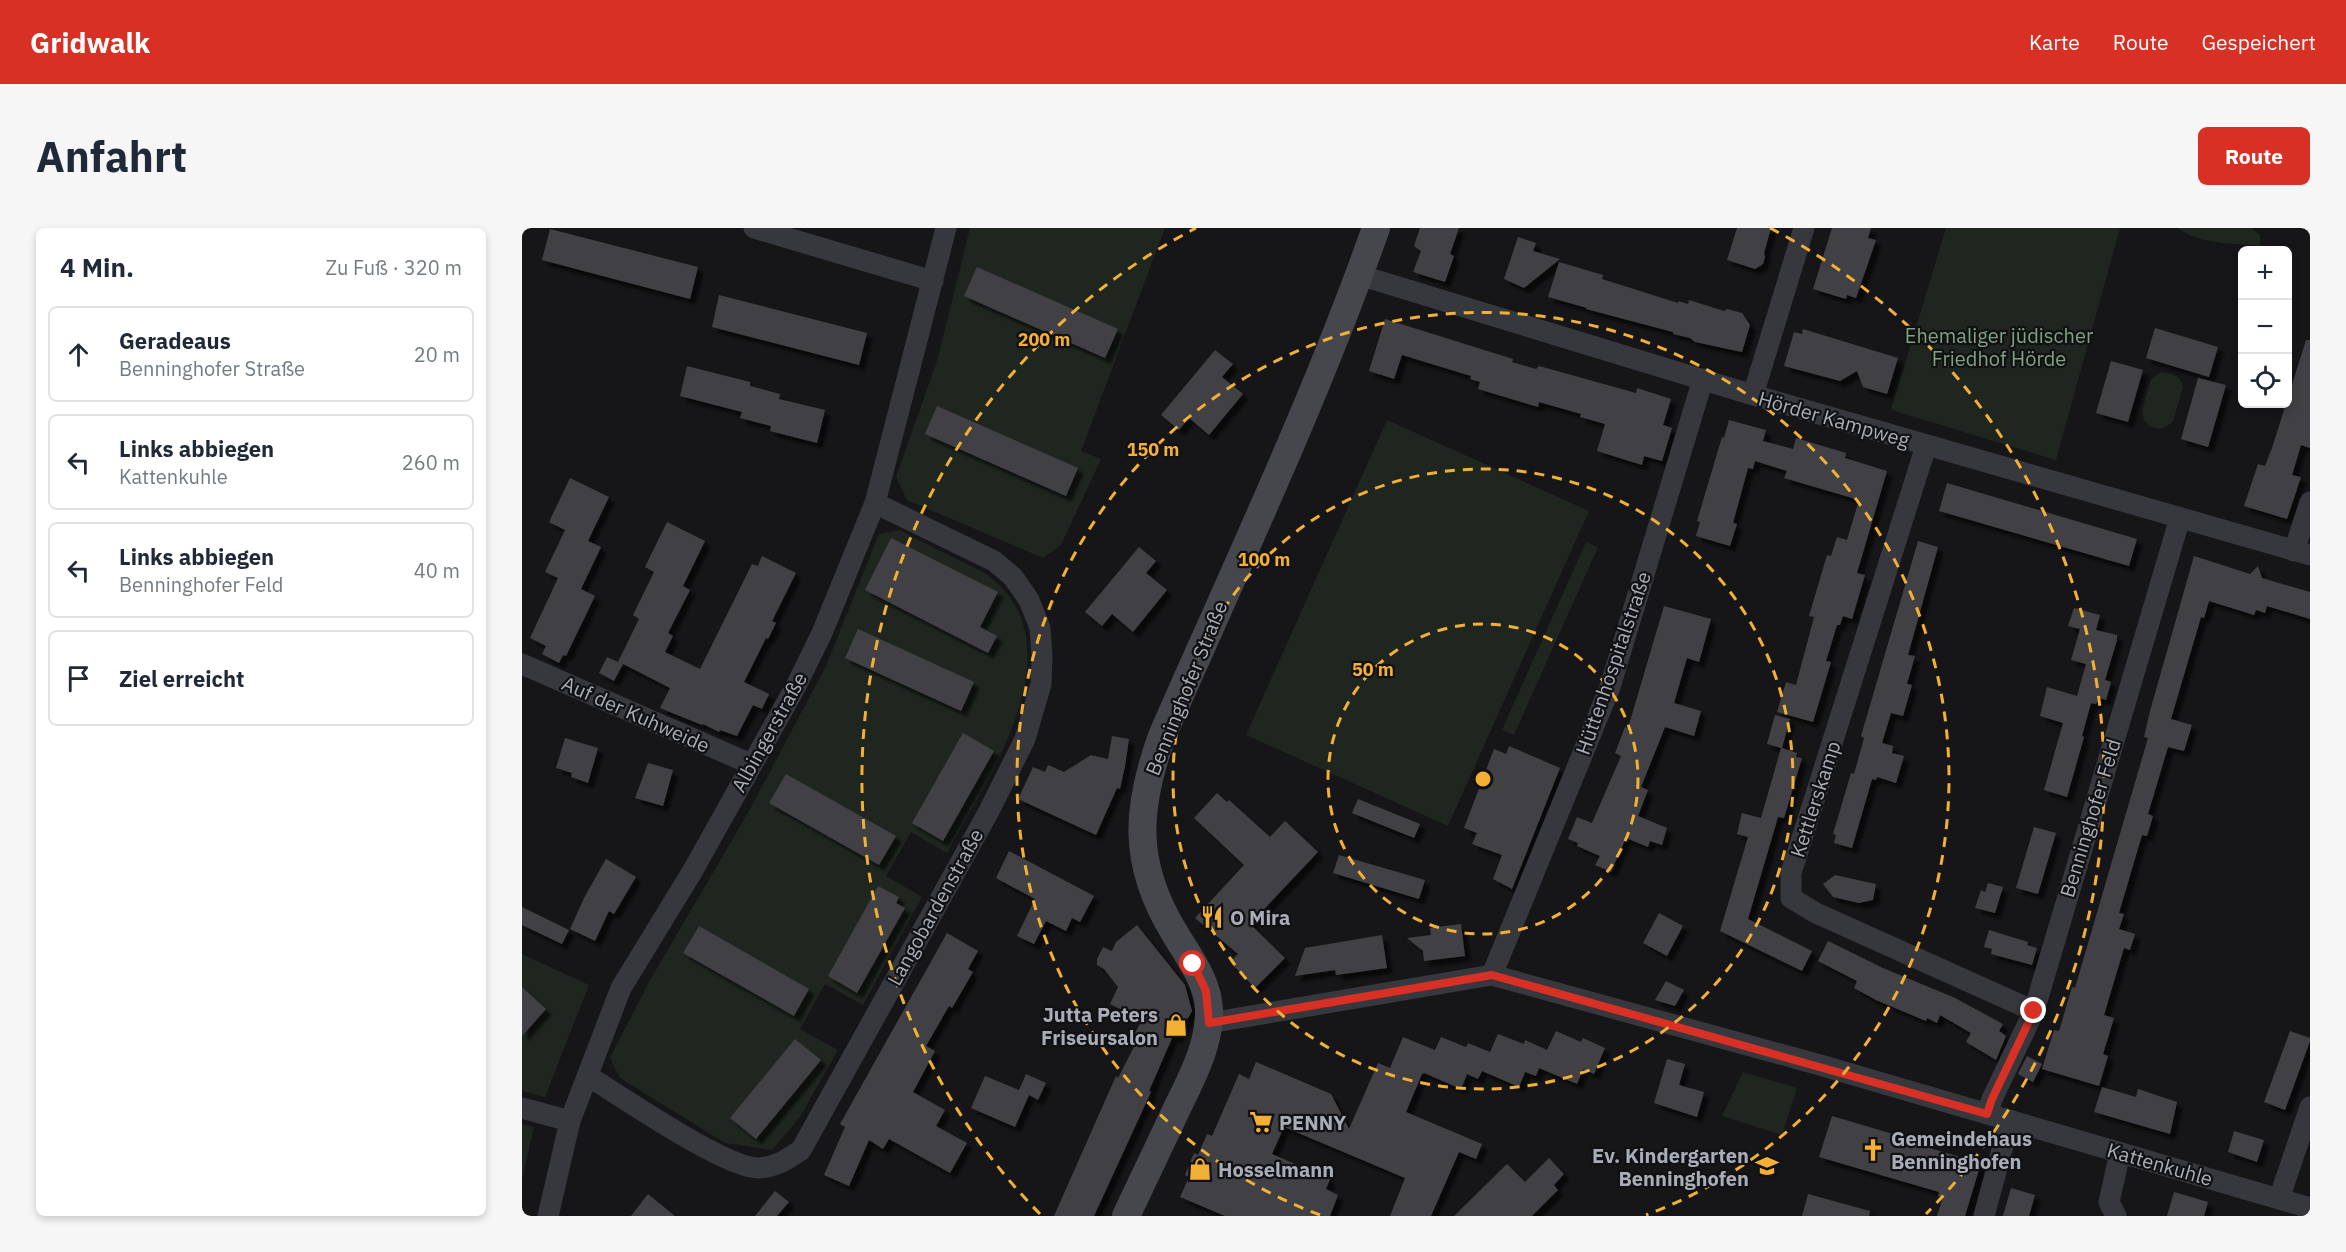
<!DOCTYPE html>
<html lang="de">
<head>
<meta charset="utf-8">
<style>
	:root { --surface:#fff; --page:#f6f6f7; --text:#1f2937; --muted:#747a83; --line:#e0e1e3; --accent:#d93025 }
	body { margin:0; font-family:"IBM Plex Sans",sans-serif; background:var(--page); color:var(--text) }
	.controls { position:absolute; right:18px; top:18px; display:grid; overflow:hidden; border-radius:9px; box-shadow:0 3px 9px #0003 }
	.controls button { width:54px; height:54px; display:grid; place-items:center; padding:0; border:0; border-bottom:2px solid var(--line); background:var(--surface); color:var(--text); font:30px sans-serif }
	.stop { position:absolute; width:18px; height:18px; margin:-14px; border:4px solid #d93025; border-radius:50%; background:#fff }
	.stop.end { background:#d93025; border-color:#fff; box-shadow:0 2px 6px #0008 }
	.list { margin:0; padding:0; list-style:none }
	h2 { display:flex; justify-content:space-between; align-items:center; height:78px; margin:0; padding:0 24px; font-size:26px }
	h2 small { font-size:20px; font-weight:400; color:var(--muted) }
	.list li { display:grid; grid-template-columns:39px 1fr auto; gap:18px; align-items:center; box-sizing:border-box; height:96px; margin:0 12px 12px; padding:0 12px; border:2px solid var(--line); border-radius:9px }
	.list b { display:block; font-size:22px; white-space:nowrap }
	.list p { margin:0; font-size:20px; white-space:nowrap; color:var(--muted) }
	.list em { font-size:20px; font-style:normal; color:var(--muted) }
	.icon { flex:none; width:33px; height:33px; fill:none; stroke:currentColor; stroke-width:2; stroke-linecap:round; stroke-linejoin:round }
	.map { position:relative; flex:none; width:1788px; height:988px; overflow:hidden; border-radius:9px }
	header { display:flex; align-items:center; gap:36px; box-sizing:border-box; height:84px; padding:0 30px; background:var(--accent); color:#fff }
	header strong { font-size:28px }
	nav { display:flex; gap:33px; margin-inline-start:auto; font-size:21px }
	.intro { display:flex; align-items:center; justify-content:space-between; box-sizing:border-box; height:144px; padding:0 36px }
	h1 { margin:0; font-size:42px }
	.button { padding:15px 27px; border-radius:9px; background:var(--accent); color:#fff; font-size:21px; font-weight:700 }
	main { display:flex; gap:36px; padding:0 36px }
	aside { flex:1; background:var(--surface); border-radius:9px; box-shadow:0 3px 9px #0003 }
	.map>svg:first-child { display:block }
	.green { fill:#1e261f }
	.building { fill:#404145; filter:url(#shadow) }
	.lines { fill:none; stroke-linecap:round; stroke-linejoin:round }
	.minor { stroke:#37383d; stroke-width:21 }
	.secondary { stroke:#45474d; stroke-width:28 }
	.route { stroke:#d93025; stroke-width:8 }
	.ring { fill:none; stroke:#f2b134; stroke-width:3; stroke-dasharray:10 8 }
	.labels { text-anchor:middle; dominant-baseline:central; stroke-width:4.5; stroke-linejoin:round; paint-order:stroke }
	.park-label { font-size:20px; fill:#7fa381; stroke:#111113 }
	.street-label { font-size:20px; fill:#a8adb8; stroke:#111113 }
	.poi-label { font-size:20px; font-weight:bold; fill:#a8adb8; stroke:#111113; text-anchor:start }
	.centre { fill:#f2b134; stroke:#111113; stroke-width:3 }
	.ring-label { font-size:18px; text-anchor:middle; font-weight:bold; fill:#f2b134; stroke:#111113; stroke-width:4.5; stroke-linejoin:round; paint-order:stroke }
</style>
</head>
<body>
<header>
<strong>Gridwalk</strong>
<nav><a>Karte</a><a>Route</a><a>Gespeichert</a></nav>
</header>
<div class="intro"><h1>Anfahrt</h1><a class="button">Route</a></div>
<main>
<aside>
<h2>4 Min.<small>Zu Fuß · 320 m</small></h2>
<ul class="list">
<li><svg class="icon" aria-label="ahead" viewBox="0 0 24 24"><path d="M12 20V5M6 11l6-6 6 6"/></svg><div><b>Geradeaus</b><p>Benninghofer Straße</p></div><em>20 m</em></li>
<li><svg class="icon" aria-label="left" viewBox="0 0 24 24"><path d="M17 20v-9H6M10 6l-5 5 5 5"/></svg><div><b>Links abbiegen</b><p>Kattenkuhle</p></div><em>260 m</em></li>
<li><svg class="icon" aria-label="left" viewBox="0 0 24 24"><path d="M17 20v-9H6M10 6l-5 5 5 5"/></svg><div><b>Links abbiegen</b><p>Benninghofer Feld</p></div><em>40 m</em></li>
<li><svg class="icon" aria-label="arrive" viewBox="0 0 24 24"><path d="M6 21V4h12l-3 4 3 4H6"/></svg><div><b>Ziel erreicht</b></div></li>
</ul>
</aside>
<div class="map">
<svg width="1788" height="988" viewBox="0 0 1788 988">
	<defs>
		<filter id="shadow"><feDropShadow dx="5.5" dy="5.5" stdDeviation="1.5" flood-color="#0009"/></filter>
	</defs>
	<rect width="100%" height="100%" fill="#161618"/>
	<path class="green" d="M 448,0 L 643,0 L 559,223 L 579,231 L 539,317 L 521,330 L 385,272 L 374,249 L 415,133 Z
		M 1424,0 L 1598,0 L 1534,232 L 1369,182 Z
		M 1656,0 L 1729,0 L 1738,7 L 1738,18 C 1711,15 1679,17 1656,0 Z
		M 1638,145 C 1649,144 1659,148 1661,159 L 1651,193 C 1642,204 1624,203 1621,188 C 1619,182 1627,156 1630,151 C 1632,148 1635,147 1638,145 Z
		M 865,192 L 1067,283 L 926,598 L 724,507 Z
		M 378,302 C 398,313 418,323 439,333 C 448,338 459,342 467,348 C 558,418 465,552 425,625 L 389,604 L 364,648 L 400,669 L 341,777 L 303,756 L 278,801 L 316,822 L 278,889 L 250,922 L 203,915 L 98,850 L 88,830 L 127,754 L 227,583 L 303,440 L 357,306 Z
		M 1064,314 L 1076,319 L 992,507 L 980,502 Z
		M 0,726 L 67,757 L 23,869 L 0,863 Z
		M 1221,844 L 1275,860 L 1260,907 L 1200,888 Z
		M 0,896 L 12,899 L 0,951 Z"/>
	<path class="building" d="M 898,0 L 937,0 L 928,26 L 932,28 L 923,54 L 891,44 L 899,23 L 892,18 Z
		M 1215,0 L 1249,0 L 1242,25 L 1243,29 L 1241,36 L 1233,41 L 1205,32 Z
		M 1310,0 L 1349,0 L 1346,10 L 1354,12 L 1334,70 L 1325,67 L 1324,71 L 1291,61 Z
		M 28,1 L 176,39 L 168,71 L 20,32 Z
		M 996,9 L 1014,15 L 1011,23 L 1038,31 L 1002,60 L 982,51 Z
		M 1037,34 L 1081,47 L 1080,51 L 1156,75 L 1156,73 L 1166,76 L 1167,72 L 1202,83 L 1205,81 L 1220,85 L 1228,97 L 1220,124 L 1173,114 L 1168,110 L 1151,106 L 1151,104 L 1064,81 L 1065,80 L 1026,69 Z
		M 455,39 L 596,101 L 583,130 L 442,68 Z
		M 197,67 L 345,105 L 337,137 L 190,99 Z
		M 863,91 L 991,131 L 990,134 L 1014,141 L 1017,138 L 1114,165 L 1115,160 L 1149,171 L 1141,197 L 1150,200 L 1140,233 L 1122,228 L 1120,237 L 1075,223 L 1083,196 L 1058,189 L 1059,186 L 1017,174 L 1016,179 L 956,161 L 958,154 L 948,151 L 949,148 L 880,127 L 872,151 L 847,143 Z
		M 1633,100 L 1696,119 L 1687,149 L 1624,130 Z
		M 1281,101 L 1376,130 L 1365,166 L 1341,159 L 1335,143 L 1318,153 L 1262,138 L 1272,104 L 1280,106 Z
		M 1784,112 L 1788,112 L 1788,220 L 1779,217 L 1770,247 L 1779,249 L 1765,291 L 1722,278 L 1736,236 L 1743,238 L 1750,220 Z
		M 693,122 L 711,136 L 700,149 L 721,166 L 687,207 L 667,190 L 657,202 L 639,187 Z
		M 1589,133 L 1621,142 L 1606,194 L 1574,185 Z
		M 165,138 L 228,154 L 228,158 L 258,166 L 257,171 L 303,182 L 295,215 L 248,203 L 249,198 L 218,190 L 220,184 L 158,168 Z
		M 1676,150 L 1704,157 L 1686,219 L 1659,211 Z
		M 415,178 L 556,240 L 544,268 L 403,206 Z
		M 1207,192 L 1244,202 L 1241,213 L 1271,221 L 1274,210 L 1324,225 L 1323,230 L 1365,243 L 1335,345 L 1343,347 L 1330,391 L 1321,388 L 1318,397 L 1315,397 L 1304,433 L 1309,434 L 1291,494 L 1255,484 L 1264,454 L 1274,457 L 1292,389 L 1287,388 L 1305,327 L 1309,328 L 1315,309 L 1325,312 L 1337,272 L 1262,250 L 1265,243 L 1233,233 L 1231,241 L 1226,240 L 1211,295 L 1215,296 L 1208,318 L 1174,308 L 1178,294 L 1175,293 L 1200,209 L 1202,210 Z
		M 48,250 L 87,269 L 66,313 L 79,319 L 59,361 L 73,368 L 44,428 L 41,427 L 37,435 L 20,426 L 24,418 L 8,410 L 36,350 L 23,344 L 43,302 L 27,294 Z
		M 1425,255 L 1615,311 L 1607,338 L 1417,283 Z
		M 145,294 L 183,313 L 161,358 L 168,362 L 146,405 L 151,408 L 143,424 L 178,441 L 230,336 L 236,338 L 240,328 L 274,345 L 250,393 L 254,395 L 246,411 L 244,410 L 222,454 L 247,466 L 240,481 L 231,477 L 215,508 L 198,502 L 197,504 L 181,496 L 180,497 L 138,480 L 148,460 L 101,436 L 92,453 L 77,445 L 85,429 L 96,434 L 117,391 L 111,387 L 132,344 L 123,339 Z
		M 369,310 L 476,364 L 458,399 L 475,408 L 466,425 L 343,362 Z
		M 1396,313 L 1416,319 L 1386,427 L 1393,428 L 1385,456 L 1390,457 L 1381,488 L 1369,485 L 1360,515 L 1371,518 L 1370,525 L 1382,528 L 1374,555 L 1355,549 L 1354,552 L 1350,551 L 1330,620 L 1312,615 L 1314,607 L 1311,606 L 1329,545 L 1332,546 L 1342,510 L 1339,508 Z
		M 617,319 L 634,333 L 624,345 L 645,362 L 611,404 L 590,386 L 580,398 L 563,384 Z
		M 1672,328 L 1728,346 L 1736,338 L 1740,350 L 1788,364 L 1788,391 L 1745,378 L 1743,385 L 1734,382 L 1732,387 L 1687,373 L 1682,390 L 1679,389 L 1649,491 L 1670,497 L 1662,523 L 1646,519 L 1626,586 L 1631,588 L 1625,608 L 1620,607 L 1597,685 L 1602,686 L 1597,701 L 1613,706 L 1608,722 L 1602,720 L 1582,787 L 1592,790 L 1581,826 L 1586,828 L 1577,858 L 1520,841 L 1532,802 L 1537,803 L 1550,759 L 1553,760 L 1581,664 L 1626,510 L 1622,509 L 1628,483 Z
		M 1142,378 L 1189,391 L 1177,434 L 1165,430 L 1152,475 L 1179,483 L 1172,508 L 1143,499 L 1119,559 L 1126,562 L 1116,588 L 1145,600 L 1140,617 L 1128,613 L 1126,619 L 1104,610 L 1089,644 L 1073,637 L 1078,628 L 1055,618 L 1056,615 L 1046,611 L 1055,589 L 1070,595 L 1099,528 L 1093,525 L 1103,499 L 1106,500 Z
		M 1552,380 L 1578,387 L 1574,402 L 1595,407 L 1595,412 L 1583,452 L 1589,454 L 1584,472 L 1578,470 L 1574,476 L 1569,475 L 1560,508 L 1562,509 L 1545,569 L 1522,562 L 1541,495 L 1518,488 L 1525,459 L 1555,468 L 1564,436 L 1549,432 L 1558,401 L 1546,398 Z
		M 336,401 L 452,454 L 439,483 L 323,430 Z
		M 1253,487 L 1268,491 L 1260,520 L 1275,525 L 1274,529 L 1280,530 L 1262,590 L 1256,589 L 1226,691 L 1290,723 L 1280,743 L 1198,703 L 1226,609 L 1215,606 L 1220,585 L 1239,590 L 1259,520 L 1245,516 Z
		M 441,505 L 472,523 L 421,613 L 390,595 Z
		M 590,508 L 607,511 L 603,538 L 598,561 L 595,560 L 574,607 L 496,571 L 511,539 L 523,544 L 526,537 L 542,544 L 569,527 L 586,531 Z
		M 43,510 L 76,520 L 66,555 L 49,549 L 50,545 L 34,540 Z
		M 987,518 L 1038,540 L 990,661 L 971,651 L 980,627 L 950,616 L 955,605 L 942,600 L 972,521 L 984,526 Z
		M 126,535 L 151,542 L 141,578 L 113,570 Z
		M 264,546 L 374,608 L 357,637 L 247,575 Z
		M 695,565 L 705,574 L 707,572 L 748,609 L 763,593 L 796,624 L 728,696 L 763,730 L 733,760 L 708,734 L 716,726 L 673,690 L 722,637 L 672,590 Z
		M 836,571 L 898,596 L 892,610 L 830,585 Z
		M 1512,599 L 1534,605 L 1516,666 L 1494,660 Z
		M 487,623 L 572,668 L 558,694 L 550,690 L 544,703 L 524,693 L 512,716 L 495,708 L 513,671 L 474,650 Z
		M 817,627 L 903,652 L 897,671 L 811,645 Z
		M 84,631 L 114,649 L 92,686 L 87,683 L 73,713 L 48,701 L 63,668 Z
		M 1313,647 L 1354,656 L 1351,672 L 1337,675 L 1311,669 L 1301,656 Z
		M 1466,655 L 1481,659 L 1473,685 L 1453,680 L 1459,662 L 1463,664 Z
		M 356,658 L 377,669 L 374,675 L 383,680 L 335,765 L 306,748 Z
		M 0,679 L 47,702 L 40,716 L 0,697 Z
		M 1137,685 L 1161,698 L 1145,728 L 1121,715 Z
		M 939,696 L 943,728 L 902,733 L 901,723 L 885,710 L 909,707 L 908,700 Z
		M 615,697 L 663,757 L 670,783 L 655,810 L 651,808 L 627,863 L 629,864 L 572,988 L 532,988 L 594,848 L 596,850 L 615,813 L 613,805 L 620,792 L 588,776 L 596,759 L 582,741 L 575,737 L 575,731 L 581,719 L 590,723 L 594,714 Z
		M 177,698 L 287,761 L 272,788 L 161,725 Z
		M 1467,702 L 1506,714 L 1505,717 L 1515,720 L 1510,737 L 1469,726 L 1470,721 L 1462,719 Z
		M 425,705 L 456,723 L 446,741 L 451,744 L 430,780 L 427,778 L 404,818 L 413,823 L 391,864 L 423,882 L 414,898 L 445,915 L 428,945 L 367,911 L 361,921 L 347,912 L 327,958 L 302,947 L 323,899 L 318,896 Z
		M 860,707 L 865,740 L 814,747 L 813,742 L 773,748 L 783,720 Z
		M 1306,713 L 1361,740 L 1433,770 L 1481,796 L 1477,803 L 1484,808 L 1474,832 L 1444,814 L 1449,805 L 1418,787 L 1415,795 L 1405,790 L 1404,793 L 1354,772 L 1332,760 L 1335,753 L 1296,733 Z
		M 1144,753 L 1162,762 L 1153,778 L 1133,772 Z
		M 0,759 L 24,781 L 0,808 Z
		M 1034,803 L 1059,814 L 1061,810 L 1083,820 L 1072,846 L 1061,841 L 1055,856 L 1017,840 L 1014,848 L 1003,844 L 997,859 L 960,843 L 956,851 L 945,846 L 939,861 L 902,845 L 900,846 L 884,884 L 960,916 L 954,931 L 937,924 L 909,988 L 868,988 L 883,950 L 762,899 L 750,926 L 808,951 L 804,961 L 816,967 L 808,988 L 703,988 L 658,969 L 667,949 L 663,947 L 672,925 L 676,927 L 685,906 L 690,908 L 717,846 L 727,851 L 734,834 L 809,866 L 827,901 L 856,835 L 868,840 L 881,809 L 913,822 L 919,809 L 944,819 L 946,815 L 968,824 L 976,806 L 1002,816 L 1003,812 L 1025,822 Z
		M 1768,803 L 1788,810 L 1788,813 L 1763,882 L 1742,874 Z
		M 273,811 L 299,832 L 234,911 L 208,890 Z
		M 1505,828 L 1520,836 L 1511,854 L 1496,846 Z
		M 1145,831 L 1163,836 L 1157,857 L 1182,864 L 1175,889 L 1132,875 Z
		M 504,846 L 524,855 L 516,872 L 507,867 L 493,899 L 449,880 L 463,848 L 497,862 Z
		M 1580,859 L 1614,869 L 1616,861 L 1655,874 L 1648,906 L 1572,884 Z
		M 1310,888 L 1405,916 L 1404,919 L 1459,935 L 1443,988 L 1415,988 L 1421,969 L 1416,968 L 1417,964 L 1297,929 Z
		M 1712,903 L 1742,912 L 1735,934 L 1706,924 Z
		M 1027,930 L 1042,946 L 1032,957 L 1036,962 L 1010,988 L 932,988 L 985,936 L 1003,954 Z
		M 1489,960 L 1513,967 L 1507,988 L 1481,988 Z
		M 253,963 L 267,974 L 255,988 L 233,988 Z
		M 1652,964 L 1686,974 L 1682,988 L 1645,988 Z
		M 126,966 L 153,988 L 109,988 Z
		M 1286,966 L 1348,983 L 1347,988 L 1280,988 Z"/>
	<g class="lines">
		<path class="minor" d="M 232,0 L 411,53
			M 837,47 L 1231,167 L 1788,327
			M 1231,167 L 1282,0
			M 1404,218 L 1269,645 L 1269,670 L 1294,685 L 1512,783
			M 1772,323 L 1788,274
			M 0,436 L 229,536
			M 970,747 L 1088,459 L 1181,151
			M 687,795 L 970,747 L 1298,837 L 1788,980
			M 66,848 C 99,868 204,941 237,940 C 254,939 266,931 279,922 L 467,583 L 503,511 L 519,456 L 520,428 L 518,400 L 507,372 L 491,349 L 472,333 L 353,275
			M 0,880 L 48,893
			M 1465,886 L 1470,871 L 1512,783 L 1658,290
			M 1757,971 L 1788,879
			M 26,988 L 48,893 L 99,760 L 170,644 L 274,458 L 300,405 L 353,275 L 424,0
			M 1462,988 L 1488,892
			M 1594,988 L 1587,974 L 1598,925"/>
		<path class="secondary" d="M 604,988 C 619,956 634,925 649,893 C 665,858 688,821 687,782 C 686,753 666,728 652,704 C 610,635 614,580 640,508 C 714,339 793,173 854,0"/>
	</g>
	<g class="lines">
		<path class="route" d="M 671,736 L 684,763 L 687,795 L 970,747 L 1465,886 L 1470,871 L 1512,783"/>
	</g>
	<g class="ring">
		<circle cx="961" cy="551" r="155"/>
		<circle cx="961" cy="551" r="310"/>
		<path d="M798 987A466 466 0 1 1 1124 987"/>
		<path d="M518 986A621 621 0 0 1 674 0M1248 0A621 621 0 0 1 1404 986"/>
	</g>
	<defs>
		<g id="restaurant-bare" transform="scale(1.8)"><path d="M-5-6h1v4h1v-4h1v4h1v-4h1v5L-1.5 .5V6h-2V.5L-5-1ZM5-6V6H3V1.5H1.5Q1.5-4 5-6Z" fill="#f2b134" stroke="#111113" stroke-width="2.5" paint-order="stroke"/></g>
		<g id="shop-bare" transform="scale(1.8)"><path d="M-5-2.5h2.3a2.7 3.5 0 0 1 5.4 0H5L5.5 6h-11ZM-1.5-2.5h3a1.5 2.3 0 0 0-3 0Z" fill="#f2b134" stroke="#111113" stroke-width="2.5" paint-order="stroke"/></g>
		<g id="supermarket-bare" transform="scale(1.8)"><path d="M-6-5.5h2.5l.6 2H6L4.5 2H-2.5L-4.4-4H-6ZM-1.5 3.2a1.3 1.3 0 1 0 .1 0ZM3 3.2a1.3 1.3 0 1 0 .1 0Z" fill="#f2b134" stroke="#111113" stroke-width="2.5" paint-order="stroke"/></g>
		<g id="church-bare" transform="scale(1.8)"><path d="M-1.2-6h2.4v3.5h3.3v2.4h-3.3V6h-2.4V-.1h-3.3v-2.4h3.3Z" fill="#f2b134" stroke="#111113" stroke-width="2.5" paint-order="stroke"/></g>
		<g id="school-bare" transform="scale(1.8)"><path d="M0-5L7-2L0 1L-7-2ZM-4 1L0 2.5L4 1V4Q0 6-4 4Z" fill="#f2b134" stroke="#111113" stroke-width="2.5" paint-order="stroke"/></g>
	</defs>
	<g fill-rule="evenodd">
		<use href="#restaurant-bare" x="690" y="689"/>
		<use href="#shop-bare" x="654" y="797"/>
		<use href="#supermarket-bare" x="739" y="894"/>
		<use href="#church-bare" x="1351" y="922"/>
		<use href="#school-bare" x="1245" y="938"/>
		<use href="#shop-bare" x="678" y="941"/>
	</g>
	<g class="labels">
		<g class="park-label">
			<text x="1477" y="107">Ehemaliger jüdischer<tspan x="1477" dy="23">Friedhof Hörde</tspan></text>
		</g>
		<g class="street-label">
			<text transform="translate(1312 191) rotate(16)">Hörder Kampweg</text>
			<text transform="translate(1091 435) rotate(-71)">Hüttenhospitalstraße</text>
			<text transform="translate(664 460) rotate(-68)">Benninghofer Straße</text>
			<text transform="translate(114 486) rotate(24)">Auf der Kuhweide</text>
			<text transform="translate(247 504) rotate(-61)">Albingerstraße</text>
			<text transform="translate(1293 571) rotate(-72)">Kettlerskamp</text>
			<text transform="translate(1568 590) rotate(-73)">Benninghofer Feld</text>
			<text transform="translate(413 679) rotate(-61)">Langobardenstraße</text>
			<text transform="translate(1638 936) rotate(16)">Kattenkuhle</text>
		</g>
		<g class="poi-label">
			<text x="708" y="689">O Mira</text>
			<text x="636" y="786" text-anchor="end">Jutta Peters<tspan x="636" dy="23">Friseursalon</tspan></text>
			<text x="757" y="894">PENNY</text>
			<text x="1369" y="910">Gemeindehaus<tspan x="1369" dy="23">Benninghofen</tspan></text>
			<text x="1227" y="927" text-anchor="end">Ev. Kindergarten<tspan x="1227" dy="23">Benninghofen</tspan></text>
			<text x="696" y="941">Hosselmann</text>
		</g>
	</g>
	<circle cx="961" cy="551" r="9" class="centre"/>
	<g class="ring-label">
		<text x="522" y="118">200 m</text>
		<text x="631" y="228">150 m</text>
		<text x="742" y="338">100 m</text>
		<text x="851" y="448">50 m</text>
	</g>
</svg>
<div class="controls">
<button>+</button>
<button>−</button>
<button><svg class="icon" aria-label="locate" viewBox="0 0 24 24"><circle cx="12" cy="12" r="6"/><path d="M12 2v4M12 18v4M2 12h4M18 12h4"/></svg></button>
</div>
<div class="stop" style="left:671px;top:736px"></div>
<div class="stop end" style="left:1512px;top:783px"></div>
</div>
</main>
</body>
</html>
